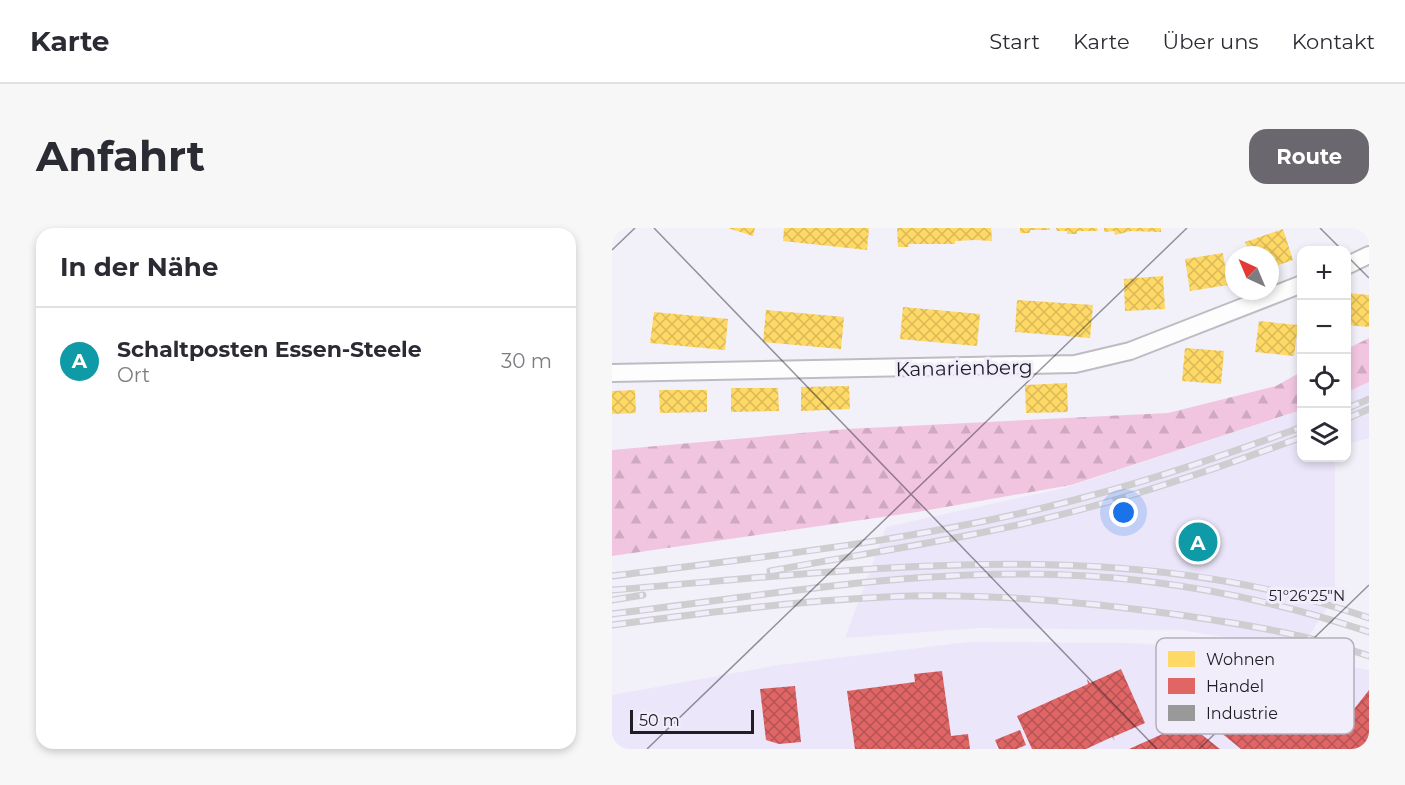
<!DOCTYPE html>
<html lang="de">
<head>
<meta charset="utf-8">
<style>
	:root { --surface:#fff; --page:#f7f7f7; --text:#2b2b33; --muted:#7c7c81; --line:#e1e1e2; --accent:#6a676f }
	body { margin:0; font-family:Montserrat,sans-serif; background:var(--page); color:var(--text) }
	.controls { position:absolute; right:18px; top:18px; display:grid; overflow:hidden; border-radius:12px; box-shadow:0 3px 9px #0003 }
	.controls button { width:54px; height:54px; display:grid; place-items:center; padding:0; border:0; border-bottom:2px solid var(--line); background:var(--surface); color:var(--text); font:30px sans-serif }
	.compass { position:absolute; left:613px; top:18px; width:54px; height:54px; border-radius:50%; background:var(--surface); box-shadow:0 3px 9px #0003; rotate:316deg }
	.scale { position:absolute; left:18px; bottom:15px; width:124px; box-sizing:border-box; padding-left:6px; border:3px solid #201d25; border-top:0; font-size:16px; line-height:21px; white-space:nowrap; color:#201d25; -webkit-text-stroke:4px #f1edfb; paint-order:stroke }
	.you { position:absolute; left:512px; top:285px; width:21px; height:21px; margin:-15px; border:4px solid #fff; border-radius:50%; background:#1a73e8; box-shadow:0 0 0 9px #1a73e833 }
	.badge { display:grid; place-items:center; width:39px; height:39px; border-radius:50%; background:var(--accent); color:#fff; font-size:20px; font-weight:700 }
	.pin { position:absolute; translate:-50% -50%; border:3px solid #fff; box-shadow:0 2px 6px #0006 }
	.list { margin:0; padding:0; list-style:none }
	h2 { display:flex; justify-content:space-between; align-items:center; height:78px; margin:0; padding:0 24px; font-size:26px }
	h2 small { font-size:20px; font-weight:400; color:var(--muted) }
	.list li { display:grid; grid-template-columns:39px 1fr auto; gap:18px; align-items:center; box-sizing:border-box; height:108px; padding:0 24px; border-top:2px solid var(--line) }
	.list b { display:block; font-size:22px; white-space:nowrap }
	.list p { margin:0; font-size:20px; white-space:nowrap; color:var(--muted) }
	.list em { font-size:20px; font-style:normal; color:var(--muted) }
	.icon { flex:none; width:33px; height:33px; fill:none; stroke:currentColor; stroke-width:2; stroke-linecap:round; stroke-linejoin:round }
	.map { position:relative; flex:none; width:757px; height:521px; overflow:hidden; border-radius:18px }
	header { display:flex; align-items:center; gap:36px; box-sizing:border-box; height:84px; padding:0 30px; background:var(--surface); border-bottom:2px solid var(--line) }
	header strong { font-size:28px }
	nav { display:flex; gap:33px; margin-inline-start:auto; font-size:21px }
	.intro { display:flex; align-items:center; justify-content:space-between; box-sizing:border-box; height:144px; padding:0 36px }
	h1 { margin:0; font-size:42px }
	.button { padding:15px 27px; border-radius:18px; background:var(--accent); color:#fff; font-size:21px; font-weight:700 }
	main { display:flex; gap:36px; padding:0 36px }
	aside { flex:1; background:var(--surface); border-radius:18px; box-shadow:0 3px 9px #0003 }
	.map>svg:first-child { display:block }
	.built { fill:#ece6fa }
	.forest { fill:url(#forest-firs) }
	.homes { fill:url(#homes-cross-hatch) }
	.shops { fill:url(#shops-cross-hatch) }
	.industry { fill:url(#industry-cross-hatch) }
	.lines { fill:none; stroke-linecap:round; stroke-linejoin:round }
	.street-casing { stroke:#bebcc3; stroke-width:20 }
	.street { stroke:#fdfdfe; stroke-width:16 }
	.rail-casing { stroke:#cecdd0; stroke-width:7 }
	.rail { stroke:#f1edfb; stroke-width:4.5; stroke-dasharray:14; stroke-linecap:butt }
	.ticks { fill:none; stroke:#201d25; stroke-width:1.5; stroke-opacity:0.45 }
	.labels { text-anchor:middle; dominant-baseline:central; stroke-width:6; stroke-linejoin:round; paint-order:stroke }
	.street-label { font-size:20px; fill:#201d25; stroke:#f1edfb }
	.key { fill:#f1edfb; stroke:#b2afbb; stroke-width:1.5 }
	.key-label { font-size:16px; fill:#201d25 }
	.ticks-label { font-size:15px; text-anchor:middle; fill:#201d25; stroke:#f1edfb; stroke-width:6; stroke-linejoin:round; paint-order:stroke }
</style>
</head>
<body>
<header>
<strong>Karte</strong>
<nav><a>Start</a><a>Karte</a><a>Über uns</a><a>Kontakt</a></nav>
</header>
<div class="intro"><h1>Anfahrt</h1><a class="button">Route</a></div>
<main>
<aside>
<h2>In der Nähe<small></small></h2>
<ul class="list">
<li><span class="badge" style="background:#0f9aa8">A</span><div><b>Schaltposten Essen-Steele</b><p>Ort</p></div><em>30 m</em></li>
</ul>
</aside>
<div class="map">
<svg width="757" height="521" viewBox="0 0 757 521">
	<defs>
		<pattern id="forest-firs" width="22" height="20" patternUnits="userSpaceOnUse" patternTransform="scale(1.5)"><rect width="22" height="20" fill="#f1c5e0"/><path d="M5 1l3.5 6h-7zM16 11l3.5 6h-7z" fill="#cea9c0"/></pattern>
		<pattern id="homes-cross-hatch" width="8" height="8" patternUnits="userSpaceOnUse" patternTransform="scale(1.5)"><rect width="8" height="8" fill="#ffd966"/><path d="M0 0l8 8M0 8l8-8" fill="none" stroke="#daba58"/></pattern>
		<pattern id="shops-cross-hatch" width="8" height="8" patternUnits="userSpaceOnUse" patternTransform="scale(1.5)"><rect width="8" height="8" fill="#e06666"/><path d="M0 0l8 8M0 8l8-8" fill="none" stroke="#b55354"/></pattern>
		<pattern id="industry-cross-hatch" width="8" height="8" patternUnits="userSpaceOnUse" patternTransform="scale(1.5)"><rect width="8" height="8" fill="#999"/><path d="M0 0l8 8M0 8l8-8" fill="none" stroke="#7c7c7d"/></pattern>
	</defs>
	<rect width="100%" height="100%" fill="#f2f0f8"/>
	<path class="built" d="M 757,154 L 757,210 L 735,216 L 734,164 Z
		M 689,182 L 690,230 L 723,230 L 723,367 L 689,421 L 568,402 L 366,400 L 233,410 L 274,299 L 452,260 Z
		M 356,414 L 515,415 L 653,423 L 757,442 L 757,521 L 0,521 L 0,467 L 167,437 Z"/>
	<path class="forest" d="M 757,110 L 757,154 L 735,164 L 735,121 Z
		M 689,144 L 689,182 L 459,257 L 305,284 L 0,328 L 0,222 L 235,201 L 556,185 L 664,158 Z"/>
	<path class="homes" d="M 116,0 L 143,0 L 141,8 Z
		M 172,0 L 257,0 L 255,22 L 171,13 Z
		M 285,0 L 379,0 L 380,13 L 363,12 L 343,13 L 343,16 L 296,16 L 297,19 L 286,19 Z
		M 408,0 L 438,0 L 438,2 L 418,2 L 418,5 L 408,5 Z
		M 444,0 L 485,0 L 486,3 L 465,3 L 465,6 L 455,6 L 455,3 L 445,3 Z
		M 492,0 L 549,0 L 549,4 L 519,3 L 503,7 L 502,3 L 492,4 Z
		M 671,1 L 681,32 L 658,40 L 658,27 L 638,27 L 633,14 Z
		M 611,25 L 616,57 L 578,63 L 573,31 Z
		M 551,48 L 553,81 L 513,83 L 512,51 Z
		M 735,65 L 757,67 L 757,99 L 735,97 Z
		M 405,72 L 481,77 L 478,110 L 403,104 Z
		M 291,79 L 368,86 L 365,118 L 288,111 Z
		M 154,82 L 232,89 L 229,121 L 151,114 Z
		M 42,84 L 116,91 L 113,122 L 38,115 Z
		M 647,93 L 686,97 L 682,128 L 643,124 Z
		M 573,120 L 612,123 L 609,156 L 570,153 Z
		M 455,155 L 456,184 L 414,185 L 413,157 Z
		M 237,158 L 238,181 L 189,183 L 189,159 Z
		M 119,160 L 166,160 L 167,183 L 119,184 Z
		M 23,162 L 24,185 L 0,186 L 0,163 Z
		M 47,162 L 95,162 L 95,184 L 48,185 Z"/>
	<path class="shops" d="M 509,441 L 533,495 L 501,509 L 503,513 L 500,509 L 474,521 L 420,521 L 405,488 L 476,456 L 475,451 L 478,455 Z
		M 330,443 L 339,508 L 356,506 L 358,521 L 243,521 L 235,463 L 303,454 L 302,446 Z
		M 646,456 L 684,487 L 706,459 L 739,485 L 757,462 L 757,521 L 629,521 L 608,504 Z
		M 183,458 L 189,514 L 167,516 L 154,512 L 148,461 Z
		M 575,495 L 608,521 L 517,521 Z
		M 408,502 L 414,517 L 405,521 L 387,521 L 383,512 Z"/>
	<path class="industry" d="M 573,302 L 588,305 L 587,309 L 602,311 L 600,322 L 570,317 Z"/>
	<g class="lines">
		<g class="street-casing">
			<path id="street" d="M 734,38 L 757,27
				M 0,145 L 463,136 L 518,123 L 690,56"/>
		</g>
		<use href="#street" class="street"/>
		<g class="rail-casing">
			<path id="rail" d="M 734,181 L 757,171
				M 734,191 L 757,181
				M 158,343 C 265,323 374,308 478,279 C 550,259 620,235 690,209
				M 0,348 C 158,328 320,311 474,269 C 547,250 618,225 690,199
				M 0,362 C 254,342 511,304 757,390
				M 0,372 L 31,367
				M 0,386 C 134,370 270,346 406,346 C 526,345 643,366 757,404
				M 0,397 C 99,384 199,371 299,368 C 391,366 484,375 575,388 C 636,397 698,407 757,428"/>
		</g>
		<use href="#rail" class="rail"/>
	</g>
	<path class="ticks" d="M 42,0 L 545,521M 708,0 L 730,22M 0,22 L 23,0M 734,27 L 757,50M 35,521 L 575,0M 587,521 L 757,357"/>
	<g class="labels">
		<g class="street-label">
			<text transform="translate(352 140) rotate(-1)">Kanarienberg</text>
		</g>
	</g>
	<rect x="544" y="410" width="198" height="96" rx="9" class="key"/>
	<rect x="556" y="423" width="27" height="16" fill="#ffd966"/>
	<rect x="556" y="450" width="27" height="16" fill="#e06666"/>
	<rect x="556" y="477" width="27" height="16" fill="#999"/>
	<g class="key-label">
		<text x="594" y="437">Wohnen</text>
		<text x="594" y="464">Handel</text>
		<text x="594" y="491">Industrie</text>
	</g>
	<g class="ticks-label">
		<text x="695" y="373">51°26'25"N</text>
	</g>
</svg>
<div class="controls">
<button>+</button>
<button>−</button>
<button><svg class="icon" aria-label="locate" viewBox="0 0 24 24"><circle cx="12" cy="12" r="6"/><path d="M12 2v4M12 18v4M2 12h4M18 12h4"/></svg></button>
<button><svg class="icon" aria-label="layers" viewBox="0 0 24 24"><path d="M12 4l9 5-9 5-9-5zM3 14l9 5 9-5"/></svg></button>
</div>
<svg class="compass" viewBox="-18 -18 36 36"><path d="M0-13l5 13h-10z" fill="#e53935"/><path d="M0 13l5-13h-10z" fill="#7c7c81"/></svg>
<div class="scale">50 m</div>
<div class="you"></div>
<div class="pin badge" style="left:586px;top:314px;background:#0f9aa8">A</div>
</div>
</main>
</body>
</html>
